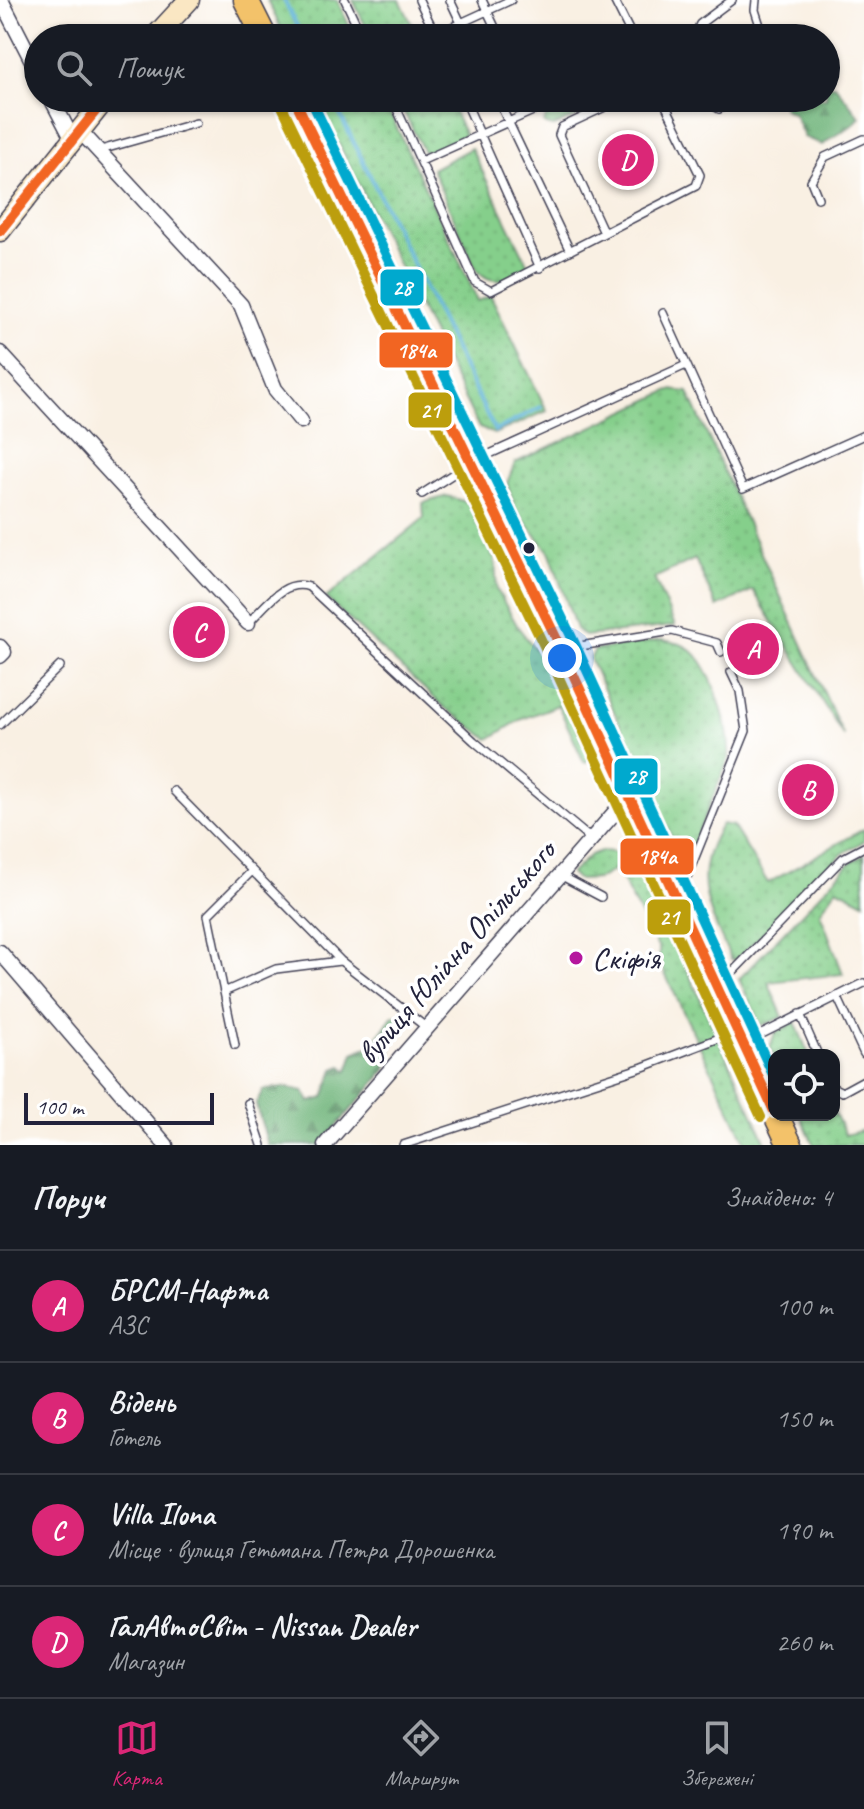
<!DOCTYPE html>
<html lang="uk">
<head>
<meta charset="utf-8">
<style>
	:root { --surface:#171b24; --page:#242831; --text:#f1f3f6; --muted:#9ea1a6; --line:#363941; --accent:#db2777 }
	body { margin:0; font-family:Caveat,sans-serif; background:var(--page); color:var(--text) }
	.controls { position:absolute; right:24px; bottom:24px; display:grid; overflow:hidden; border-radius:16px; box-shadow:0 2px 6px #0004 }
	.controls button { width:72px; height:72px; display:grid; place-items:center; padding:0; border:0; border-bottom:2px solid var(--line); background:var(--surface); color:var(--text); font:40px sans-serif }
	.scale { position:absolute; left:24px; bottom:20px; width:190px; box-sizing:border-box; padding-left:8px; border:4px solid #22223b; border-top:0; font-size:22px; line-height:28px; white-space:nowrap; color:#22223b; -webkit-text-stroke:6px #fff; paint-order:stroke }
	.you { position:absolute; left:562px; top:658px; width:28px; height:28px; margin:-20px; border:6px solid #fff; border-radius:50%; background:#1a73e8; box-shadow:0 0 0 12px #1a73e833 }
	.badge { display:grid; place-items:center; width:52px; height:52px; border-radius:50%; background:var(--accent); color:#fff; font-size:26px; font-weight:700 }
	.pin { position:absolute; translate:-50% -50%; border:4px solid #fff; box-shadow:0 2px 8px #0006 }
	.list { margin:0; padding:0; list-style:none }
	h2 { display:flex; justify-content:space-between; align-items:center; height:104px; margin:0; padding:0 32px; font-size:34px }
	h2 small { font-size:26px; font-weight:400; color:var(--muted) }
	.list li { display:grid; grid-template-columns:52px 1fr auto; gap:24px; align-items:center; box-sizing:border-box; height:112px; padding:0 32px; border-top:2px solid var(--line) }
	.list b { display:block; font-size:30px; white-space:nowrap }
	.list p { margin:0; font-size:26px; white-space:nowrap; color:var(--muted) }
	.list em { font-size:26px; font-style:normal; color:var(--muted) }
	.icon { flex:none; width:44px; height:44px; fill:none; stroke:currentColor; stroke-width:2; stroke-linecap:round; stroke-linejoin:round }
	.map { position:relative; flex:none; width:864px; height:1145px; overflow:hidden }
	.search { position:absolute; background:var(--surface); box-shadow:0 2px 6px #0004; left:24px; right:24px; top:24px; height:88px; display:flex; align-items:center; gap:20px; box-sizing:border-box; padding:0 28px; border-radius:44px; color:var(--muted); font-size:30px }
	.sheet { height:552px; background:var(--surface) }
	nav { display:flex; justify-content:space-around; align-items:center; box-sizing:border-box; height:112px; border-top:2px solid var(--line); background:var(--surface); font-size:22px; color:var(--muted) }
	nav a { display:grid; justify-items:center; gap:4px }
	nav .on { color:var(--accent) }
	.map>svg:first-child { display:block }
	.grass { fill:url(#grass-dots); stroke:#547863; stroke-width:2 }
	.forest { fill:url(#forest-firs); stroke:#476a59; stroke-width:2 }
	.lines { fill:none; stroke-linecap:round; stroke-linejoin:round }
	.stream { stroke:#5eb2da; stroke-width:4 }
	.service-casing { stroke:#424154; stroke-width:10 }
	.minor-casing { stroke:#424154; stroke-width:17 }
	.secondary-casing { stroke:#424154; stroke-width:23 }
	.trunk-casing { stroke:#424154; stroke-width:27 }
	.service { stroke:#fff; stroke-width:7 }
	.minor { stroke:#fff; stroke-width:14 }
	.secondary { stroke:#fae7c3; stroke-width:20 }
	.trunk { stroke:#f3c26a; stroke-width:24 }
	.bus-1-casing { stroke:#fff; stroke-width:16 }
	.bus-2-casing { stroke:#fff; stroke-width:16 }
	.bus-3-casing { stroke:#fff; stroke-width:16 }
	.bus-1 { stroke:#f26522; stroke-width:10 }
	.bus-2 { stroke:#bc9e0c; stroke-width:10 }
	.bus-3 { stroke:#00a9ce; stroke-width:10 }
	.bus-dot { fill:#22223b; stroke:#fff; stroke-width:3 }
	.poi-dot { fill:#b5179e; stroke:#fff; stroke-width:3 }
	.labels { text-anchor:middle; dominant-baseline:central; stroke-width:7; stroke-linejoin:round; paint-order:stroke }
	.street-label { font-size:32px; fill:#22223b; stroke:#fff }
	.poi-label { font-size:32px; fill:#22223b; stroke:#fff; text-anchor:start }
	.line-badge { stroke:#fff; stroke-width:3 }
	.badge-label { font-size:22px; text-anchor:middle; font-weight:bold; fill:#fff }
</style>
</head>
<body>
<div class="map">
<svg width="864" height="1145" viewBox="0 0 864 1145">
	<defs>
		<pattern id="grass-dots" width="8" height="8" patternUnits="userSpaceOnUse" patternTransform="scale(2)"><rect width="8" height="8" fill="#85cf8b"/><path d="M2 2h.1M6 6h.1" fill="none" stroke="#73b179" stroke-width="1.8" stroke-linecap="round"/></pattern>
		<pattern id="forest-firs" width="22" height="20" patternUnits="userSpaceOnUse" patternTransform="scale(2)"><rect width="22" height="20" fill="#6cb277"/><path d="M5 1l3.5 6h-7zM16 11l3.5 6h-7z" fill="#589063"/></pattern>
	</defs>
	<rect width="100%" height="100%" fill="#fff"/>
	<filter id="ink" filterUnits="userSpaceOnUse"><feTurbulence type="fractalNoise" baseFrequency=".0125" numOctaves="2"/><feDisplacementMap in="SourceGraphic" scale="16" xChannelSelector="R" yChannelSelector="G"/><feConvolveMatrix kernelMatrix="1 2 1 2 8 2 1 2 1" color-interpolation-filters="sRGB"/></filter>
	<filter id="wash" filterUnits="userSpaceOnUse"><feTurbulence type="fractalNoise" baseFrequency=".006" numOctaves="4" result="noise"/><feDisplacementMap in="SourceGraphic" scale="32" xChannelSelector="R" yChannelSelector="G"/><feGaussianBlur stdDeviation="1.8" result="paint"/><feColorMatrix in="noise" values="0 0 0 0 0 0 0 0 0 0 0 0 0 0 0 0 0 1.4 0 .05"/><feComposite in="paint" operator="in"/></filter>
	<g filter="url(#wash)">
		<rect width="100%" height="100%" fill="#f9f0e3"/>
		<path class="grass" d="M 267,0 L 337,0 L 355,38 L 286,38 Z
			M 353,0 L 400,0 L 416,33 L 427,28 L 416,38 L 371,38 Z
			M 316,98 L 383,98 L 478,301 L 491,296 L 547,411 L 494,434 L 479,428 Z
			M 397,98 L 447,98 L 465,135 L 431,152 L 424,152 Z
			M 582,98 L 615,98 L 553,127 L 544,124 L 547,113 Z
			M 471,148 L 530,269 C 511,278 495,288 477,271 L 432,169 Z
			M 670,390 L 688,392 L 844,737 L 753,590 L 717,607 L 695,559 L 654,578 L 675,626 L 584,636 L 576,629 L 550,553 L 516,510 L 507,483 L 515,463 Z
			M 447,496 L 469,503 L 495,560 L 497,590 L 518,627 L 546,663 L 593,760 L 584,762 L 558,705 L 520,720 L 489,739 L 445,708 L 326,598 L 424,518 L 423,503 Z
			M 662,640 C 674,642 683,643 692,651 C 713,669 731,731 729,758 L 691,850 L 686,854 L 678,851 L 590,659 L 595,650 Z
			M 722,824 L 733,826 L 768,883 L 864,829 L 864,841 L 842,854 L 736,960 L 731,959 C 708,909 689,875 722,824 Z
			M 601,851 C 631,850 640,874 654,897 L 767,1145 L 747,1145 L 659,961 L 659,949 L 616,869 L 598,879 L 579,880 L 570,874 L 590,855 Z
			M 864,855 L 864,902 L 837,888 L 820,912 L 843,974 L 768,982 L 783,1017 L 761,1026 L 739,979 L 851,862 Z
			M 795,1022 L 809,1055 L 774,1056 L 770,1047 L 775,1033 Z
			M 834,1111 L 845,1135 L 864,1130 L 864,1145 L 814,1145 L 800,1115 L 834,1115 Z"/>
		<path class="forest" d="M 826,85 L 835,85 L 860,117 C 850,131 835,133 823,145 L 804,137 L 794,114 L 783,108 L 785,98 L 826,98 Z
			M 393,1015 L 404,1017 L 406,1029 L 392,1044 L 386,1070 L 320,1145 L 268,1145 L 256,1104 L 263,1090 L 282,1087 L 304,1091 L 310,1102 L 324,1098 L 334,1069 L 342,1066 L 348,1071 L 354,1053 L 373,1044 Z"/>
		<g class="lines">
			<path class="stream" d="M 284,0 L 303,38
				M 332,98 L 495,431 L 541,407"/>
		</g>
	</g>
	<g filter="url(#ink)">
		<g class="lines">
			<g class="service-casing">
				<path id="service" d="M 345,0 L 363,38
					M 419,0 L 437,38
					M 450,0 L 468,38
					M 482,0 L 500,38
					M 614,0 L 633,38
					M 756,0 L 755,10 L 764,38
					M 428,38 L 511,0
					M 694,38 L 700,24 L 732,0
					M 392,98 L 475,282 L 491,291 L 696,186 L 700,175 L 662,98
					M 464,98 L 540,268
					M 497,98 L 570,251
					M 700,98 L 719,109 L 741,98
					M 535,110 L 562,98
					M 97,151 L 196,123
					M 421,161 L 535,110 L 529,98
					M 818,198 L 811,181 L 825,157 L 864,139
					M 604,233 L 559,135 L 562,127 L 624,98
					M 663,313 L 743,489 L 864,435
					M 422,494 L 470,463 L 686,365
					M 249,622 C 265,607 284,578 309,587 L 474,741 L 591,839
					M 568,648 L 672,631 L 717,643 L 721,652
					M 0,725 L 60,666
					M 174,791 L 341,961 L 427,1028
					M 560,875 L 601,897
					M 681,892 L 746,731 L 740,691 L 731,672
					M 719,986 L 843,858 L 864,847
					M 224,992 L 276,969 L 340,961
					M 837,996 L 864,1054
					M 800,1014 L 818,1055
					M 748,1041 L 864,983
					M 235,1045 L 208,915 L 252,871
					M 834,1088 L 842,1092 L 864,1080
					M 248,1103 L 262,1145
					M 403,1145 L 643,1067 L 735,1032"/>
			</g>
			<g class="minor-casing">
				<path id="minor" d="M 1,0 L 38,72
					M 51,98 L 73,140
					M 80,131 L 241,305 L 275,389 L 301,421
					M 0,353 L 248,623
					M 0,647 L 4,652 L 0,656
					M 0,952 L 166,1145
					M 325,1145 L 629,796"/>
			</g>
			<g class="secondary-casing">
				<path id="secondary" d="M 154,38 L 189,0
					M 0,231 L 106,98"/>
			</g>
			<g class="trunk-casing">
				<path id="trunk" d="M 246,0 L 265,38
					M 294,98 L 562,650 L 774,1111
					M 776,1115 L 790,1145"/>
			</g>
			<use href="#service" class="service"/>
			<use href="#minor" class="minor"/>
			<use href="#secondary" class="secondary"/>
			<use href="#trunk" class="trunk"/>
			<g class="bus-1-casing">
				<path id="bus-1" d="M 294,98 L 562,650 L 774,1111
					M 0,231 L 106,98"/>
			</g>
			<g class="bus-2-casing">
				<path id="bus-2" d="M 281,104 L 549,656 L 761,1117"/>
			</g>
			<g class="bus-3-casing">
				<path id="bus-3" d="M 310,98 L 575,644 L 774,1077"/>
			</g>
			<use href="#bus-1" class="bus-1"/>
			<use href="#bus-2" class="bus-2"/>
			<use href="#bus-3" class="bus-3"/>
		</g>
	</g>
	<circle class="bus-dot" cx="529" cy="548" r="7"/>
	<circle class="poi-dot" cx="576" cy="958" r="8"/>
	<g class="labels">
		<g class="street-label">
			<text transform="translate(456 952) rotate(-49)">вулиця Юліана Опільського</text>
		</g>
		<g class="poi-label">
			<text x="592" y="958">Скіфія</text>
		</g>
	</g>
	<g class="line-badge">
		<rect x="379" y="268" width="46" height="39" rx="8" fill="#00a9ce"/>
		<rect x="378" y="331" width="76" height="38" rx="8" fill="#f26522"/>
		<rect x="407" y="391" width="46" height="38" rx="8" fill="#bc9e0c"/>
		<rect x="613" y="757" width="46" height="39" rx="8" fill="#00a9ce"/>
		<rect x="619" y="837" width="76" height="39" rx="8" fill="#f26522"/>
		<rect x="646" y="898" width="46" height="38" rx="8" fill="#bc9e0c"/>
	</g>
	<g class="badge-label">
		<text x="402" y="295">28</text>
		<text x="416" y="358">184а</text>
		<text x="430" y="418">21</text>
		<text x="636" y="784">28</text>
		<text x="657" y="864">184а</text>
		<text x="669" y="925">21</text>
	</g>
</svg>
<div class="controls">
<button><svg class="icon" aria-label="locate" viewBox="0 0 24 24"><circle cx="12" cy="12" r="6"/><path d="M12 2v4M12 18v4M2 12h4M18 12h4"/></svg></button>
</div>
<div class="scale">100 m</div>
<div class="you"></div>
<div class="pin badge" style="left:753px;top:649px">A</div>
<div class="pin badge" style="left:808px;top:790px">B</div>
<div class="pin badge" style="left:199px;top:632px">C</div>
<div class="pin badge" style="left:628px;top:160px">D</div>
<div class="search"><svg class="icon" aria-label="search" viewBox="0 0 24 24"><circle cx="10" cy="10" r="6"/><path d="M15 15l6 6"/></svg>Пошук</div>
</div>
<section class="sheet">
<h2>Поруч<small>Знайдено: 4</small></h2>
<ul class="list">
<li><span class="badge">A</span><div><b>БРСМ-Нафта</b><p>АЗС</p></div><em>100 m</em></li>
<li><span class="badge">B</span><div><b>Відень</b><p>Готель</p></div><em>150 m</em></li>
<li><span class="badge">C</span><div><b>Villa Ilona</b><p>Місце · вулиця Гетьмана Петра Дорошенка</p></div><em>190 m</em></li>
<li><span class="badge">D</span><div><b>ГалАвтоСвіт - Nissan Dealer</b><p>Магазин</p></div><em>260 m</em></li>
</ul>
</section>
<nav>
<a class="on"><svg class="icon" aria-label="map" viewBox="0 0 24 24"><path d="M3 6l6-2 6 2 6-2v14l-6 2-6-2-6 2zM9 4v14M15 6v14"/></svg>Карта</a>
<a><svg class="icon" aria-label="directions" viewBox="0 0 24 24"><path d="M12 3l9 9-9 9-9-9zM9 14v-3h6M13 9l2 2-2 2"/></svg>Маршрут</a>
<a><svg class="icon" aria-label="saved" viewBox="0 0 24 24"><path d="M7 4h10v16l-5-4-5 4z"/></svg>Збережені</a>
</nav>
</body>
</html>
